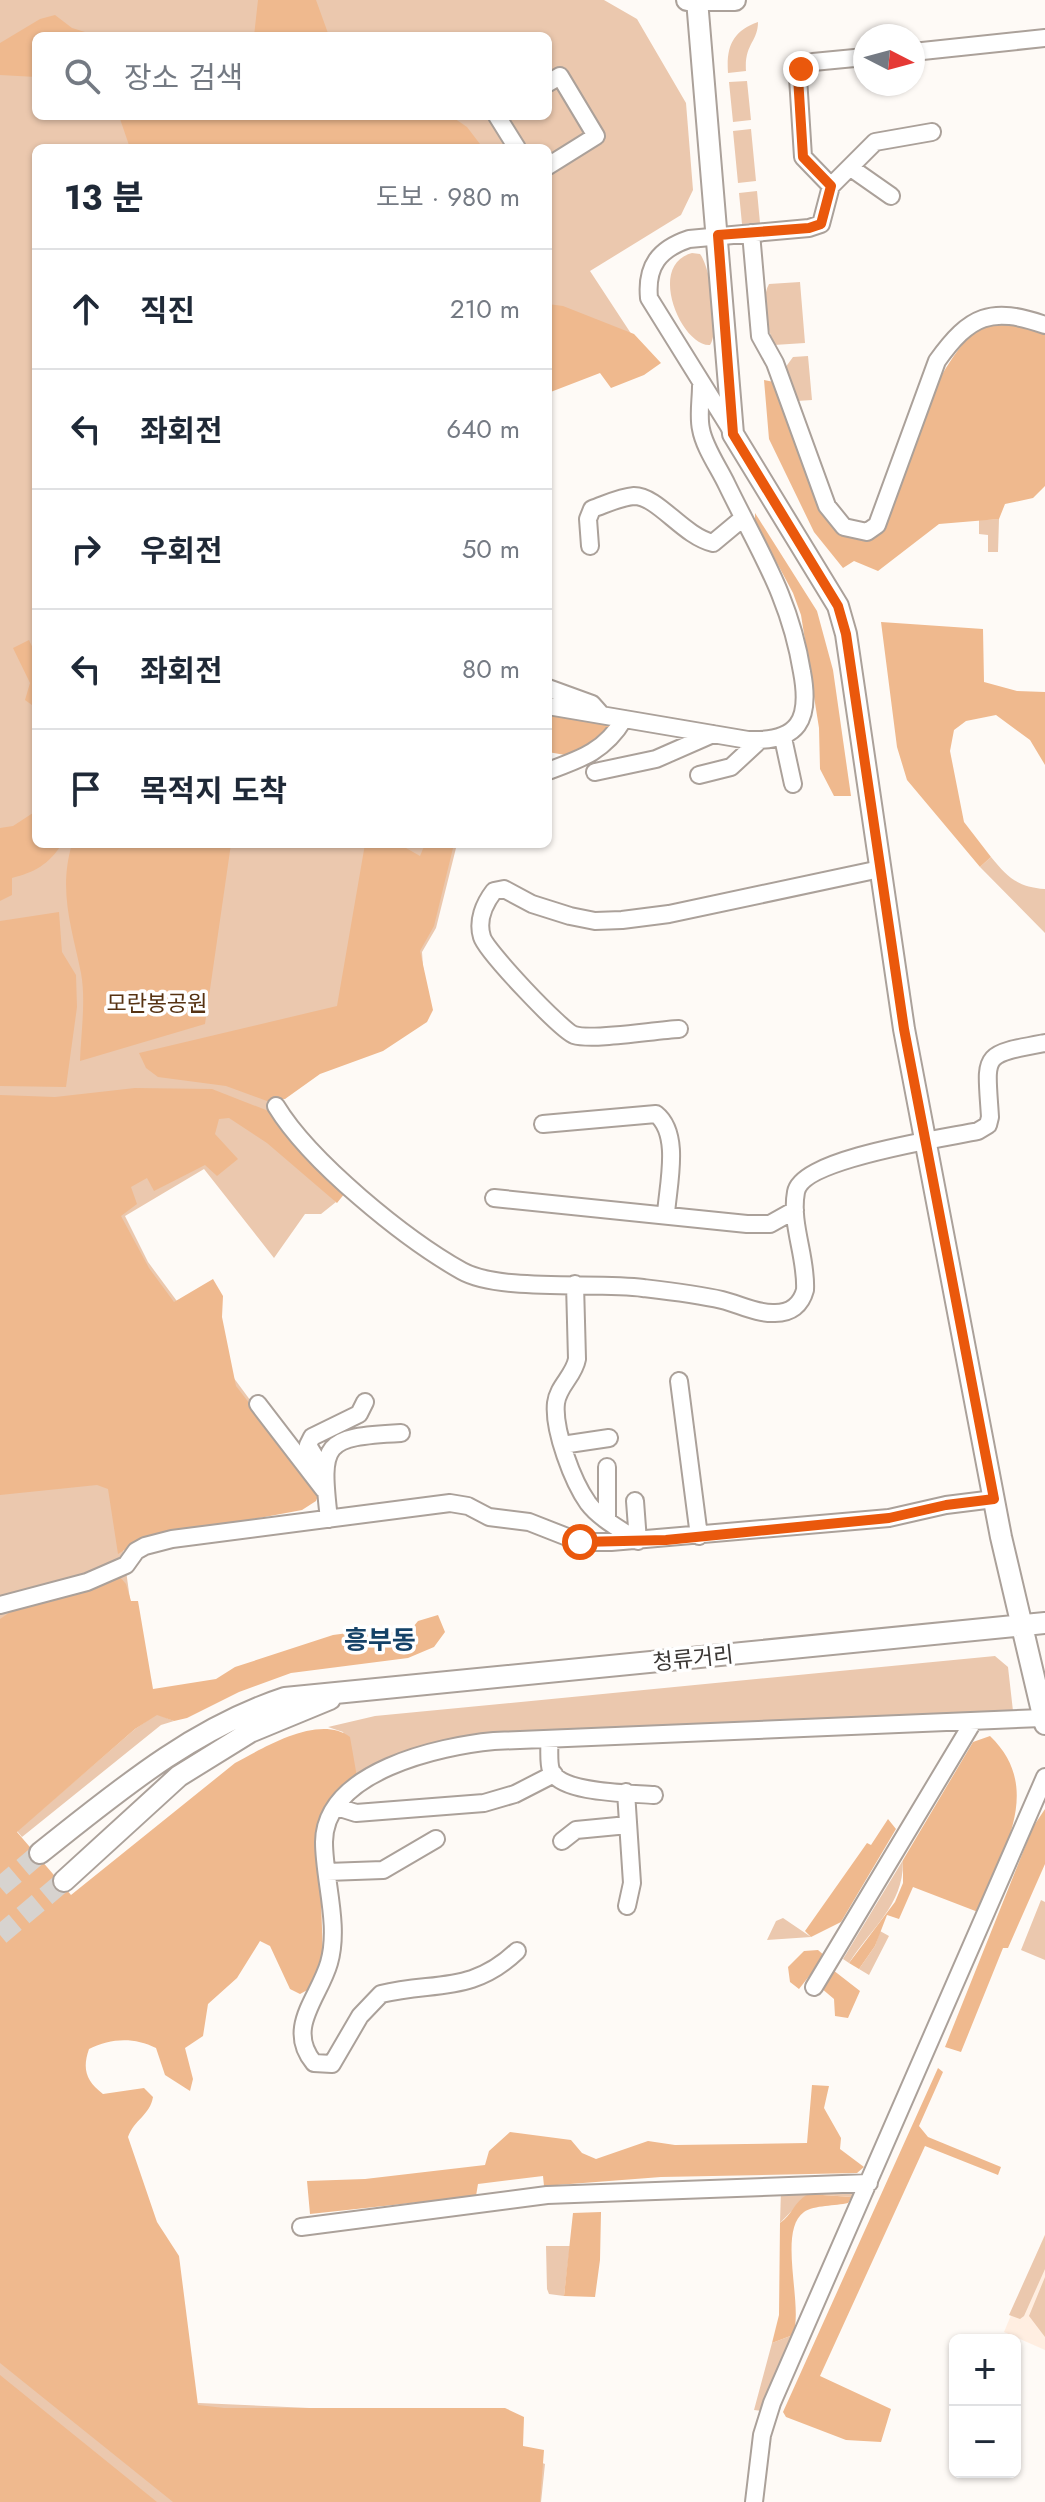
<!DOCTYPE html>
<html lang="ko">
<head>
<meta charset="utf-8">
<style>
	:root { --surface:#fff; --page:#f2f2f3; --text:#1f2937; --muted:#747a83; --line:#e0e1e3 }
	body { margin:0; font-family:Jost,"Noto Sans KR",sans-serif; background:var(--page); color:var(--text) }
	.controls { position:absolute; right:24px; bottom:24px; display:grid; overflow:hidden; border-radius:12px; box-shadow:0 2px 6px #0004 }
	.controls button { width:72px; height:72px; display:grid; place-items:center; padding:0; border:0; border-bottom:2px solid var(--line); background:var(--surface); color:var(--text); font:40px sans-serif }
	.compass { position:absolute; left:853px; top:24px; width:72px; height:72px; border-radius:50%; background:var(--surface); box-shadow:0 2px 6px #0004; rotate:96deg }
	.stop { position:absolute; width:24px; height:24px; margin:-18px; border:6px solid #ea580c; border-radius:50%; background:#fff }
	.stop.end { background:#ea580c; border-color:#fff; box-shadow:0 2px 8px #0008 }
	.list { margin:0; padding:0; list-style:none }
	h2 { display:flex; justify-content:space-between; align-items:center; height:104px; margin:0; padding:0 32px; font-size:34px }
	h2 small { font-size:26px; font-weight:400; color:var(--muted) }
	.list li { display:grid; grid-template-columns:52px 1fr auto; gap:24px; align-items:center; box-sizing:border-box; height:120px; padding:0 32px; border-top:2px solid var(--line) }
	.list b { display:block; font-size:30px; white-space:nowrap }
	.list em { font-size:26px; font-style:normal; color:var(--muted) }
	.icon { flex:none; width:44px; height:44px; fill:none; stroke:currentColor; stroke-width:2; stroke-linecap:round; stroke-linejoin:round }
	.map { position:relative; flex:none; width:1045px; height:2502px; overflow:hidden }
	.search { position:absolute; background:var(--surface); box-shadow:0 2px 6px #0004; left:32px; top:32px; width:520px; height:88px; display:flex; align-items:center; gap:20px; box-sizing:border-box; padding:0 28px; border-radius:12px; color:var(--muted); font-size:30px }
	.panel { position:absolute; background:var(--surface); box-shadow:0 2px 6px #0004; left:32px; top:144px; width:520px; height:704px; border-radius:12px }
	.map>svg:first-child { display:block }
	.built { fill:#ffeee1 }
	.green { fill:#ebc8ae; fill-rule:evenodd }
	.forest { fill:#efb98e }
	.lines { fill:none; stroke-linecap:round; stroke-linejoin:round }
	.major-tunnel { stroke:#d7d3cf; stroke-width:20; stroke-dasharray:20 10; stroke-linecap:butt }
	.minor-casing { stroke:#aba19a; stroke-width:20 }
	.major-casing { stroke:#aba19a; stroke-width:24 }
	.minor { stroke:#fff; stroke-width:16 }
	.major { stroke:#fff; stroke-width:20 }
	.route { stroke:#ea580c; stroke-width:10 }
	.labels { text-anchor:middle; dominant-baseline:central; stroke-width:7; stroke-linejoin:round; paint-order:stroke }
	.park-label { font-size:22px; fill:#563212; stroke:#fff }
	.street-label { font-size:22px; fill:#3b3734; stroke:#fff }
	.quarter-label { font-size:26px; font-weight:bold; fill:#154267; stroke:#fff }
</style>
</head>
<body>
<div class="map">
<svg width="1045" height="2502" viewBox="0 0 1045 2502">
	<rect width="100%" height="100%" fill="#fefaf6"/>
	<path class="built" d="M 1045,2234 L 1045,2350 L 1004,2332 Z"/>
	<path class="green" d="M 0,0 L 604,0 L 637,19 L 686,103 L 693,190 L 681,215 L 590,271 L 649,361 L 548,381 L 548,148 L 36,148 L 36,844 L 457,844 L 436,928 L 422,952 L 426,1009 L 286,1093 L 272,1118 L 336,1202 L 321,1214 L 305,1214 L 274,1258 L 204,1169 L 125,1216 L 148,1262 L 321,1496 L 122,1542 L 134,1628 L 5,1829 L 35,2010 L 163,2414 L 199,2403 L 509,2417 L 513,2451 L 545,2464 L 541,2502 L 0,2502 ZM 36,36 L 548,36 L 548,116 L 36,116 Z
		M 758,22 C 758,42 744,44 746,71 L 728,73 C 726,46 733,31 758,22 Z
		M 747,81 L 751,120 L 733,122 L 729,82 Z
		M 751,129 L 756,181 L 738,183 L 733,131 Z
		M 757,191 L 760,223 L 742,224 L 739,193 Z
		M 692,253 L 700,254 C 711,268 720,330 710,345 C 682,347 646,265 692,253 Z
		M 800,282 L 805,343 L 774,345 C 768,329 760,300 769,284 Z
		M 808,356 L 812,400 L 797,401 L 785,368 L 793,357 Z
		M 999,519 L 998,552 L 988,552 L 988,535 L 979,534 L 979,520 Z
		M 991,857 C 1008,878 1018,887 1045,889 L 1045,933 L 980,867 Z
		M 995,1656 L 1008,1667 L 1013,1711 L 464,1737 C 429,1743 384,1754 357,1777 L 343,1732 L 328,1727 L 375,1716 Z
		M 157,1714 L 174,1721 L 161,1725 L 22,1837 L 17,1831 L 135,1729 Z
		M 903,1860 C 904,1905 872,1927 849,1963 L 843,1959 Z
		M 1041,1900 L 1045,1902 L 1045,1960 L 1021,1950 Z
		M 783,1918 L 811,1937 L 767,1940 L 776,1921 Z
		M 880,1931 L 889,1936 L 869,1975 L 859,1969 L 875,1946 Z
		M 781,2189 L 850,2189 L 853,2192 L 852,2197 L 808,2194 L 780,2223 Z
		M 1045,2235 L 1045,2269 L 1024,2316 L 1020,2319 L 1009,2315 Z
		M 546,2246 L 570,2246 L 564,2296 L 549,2294 L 547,2289 Z
		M 1045,2277 L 1045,2337 L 1029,2316 Z
		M 793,2335 L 762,2411 L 754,2410 L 772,2343 Z"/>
	<path class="forest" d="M 258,0 L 316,0 L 329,36 L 254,36 Z
		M 55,15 L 72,28 L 98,36 L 36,36 L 36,77 L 0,75 L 0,43 L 40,19 Z
		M 119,116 L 451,116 L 467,127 L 483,148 L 130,148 Z
		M 548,304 L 563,306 L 634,334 L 661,363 L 644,375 L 611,388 L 600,373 L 548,393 Z
		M 994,319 L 1045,330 L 1045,486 L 1033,498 L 1005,504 L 999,519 L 939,524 L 878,571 L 854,561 L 843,568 L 814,532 L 769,439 L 764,380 L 774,382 L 821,510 L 870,537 C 892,486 943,335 994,319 Z
		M 755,513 L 817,611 L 833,670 L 851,796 L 834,796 L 820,769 L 819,728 L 801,615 L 793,593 L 755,522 Z
		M 881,622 L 983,629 L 984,682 L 1017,691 L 1045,692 L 1045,765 L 1030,740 L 996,715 L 966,721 L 954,730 L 950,751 L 964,822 L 991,857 L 980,867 L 907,780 L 897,747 Z
		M 29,640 L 36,655 L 36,708 L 25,700 L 30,683 L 13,648 Z
		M 548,710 L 612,723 L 614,732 L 571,756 L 548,752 Z
		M 36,811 L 36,844 L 62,844 C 48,865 35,872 12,878 L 12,895 L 0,901 L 0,828 L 13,826 Z
		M 72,844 L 231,844 L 205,1024 L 80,1061 C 81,1033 86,1000 81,973 C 72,928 58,891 72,844 Z
		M 365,844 L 399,844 L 420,856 L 425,844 L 454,844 L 434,926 L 420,951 L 433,1010 L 427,1022 L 383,1051 L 320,1074 L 285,1099 L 267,1101 L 226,1086 L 158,1077 L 146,1068 L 139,1053 L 337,1006 Z
		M 59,912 L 62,952 L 76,975 L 77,1007 L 66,1087 L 0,1086 L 0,921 Z
		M 135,1088 L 212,1089 L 271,1112 L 345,1193 L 337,1203 L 267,1143 L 229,1118 L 219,1119 L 215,1134 L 238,1159 L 217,1176 L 205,1165 L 154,1191 L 147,1178 L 131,1187 L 137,1204 L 121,1216 L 149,1268 L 174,1302 L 213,1279 L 223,1296 L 222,1317 L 236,1386 L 319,1493 L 316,1501 L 302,1510 L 141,1540 L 118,1554 L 108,1489 L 97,1485 L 0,1495 L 0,1095 L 55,1097 Z
		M 120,1577 L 126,1584 L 131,1601 L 138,1601 L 153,1689 L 216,1679 L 235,1667 L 333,1635 L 385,1628 L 386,1632 L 409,1632 L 418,1621 L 438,1615 L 445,1632 L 434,1647 L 408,1658 L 291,1673 L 239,1692 L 187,1718 L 174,1721 L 157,1715 L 135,1729 L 17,1832 L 71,1895 L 235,1763 C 265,1747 319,1714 350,1737 L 357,1777 L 319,1841 L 323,1958 L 313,1987 L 300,1994 L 290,1989 L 270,1946 L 260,1941 L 237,1978 L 208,2004 L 203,2036 L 185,2048 L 193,2079 L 190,2091 L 165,2075 L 156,2048 C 134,2037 111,2038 89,2049 C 82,2069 86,2081 103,2094 L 144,2088 L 153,2097 C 150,2115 134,2120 128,2137 L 157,2222 L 179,2256 L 198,2405 L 224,2408 L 505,2408 L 524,2417 L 523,2446 L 544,2450 L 540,2502 L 173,2502 L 0,2363 L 0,1619 L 16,1608 Z
		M 990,1736 C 1045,1789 1002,1851 978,1912 L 913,1887 L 899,1919 L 887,1915 L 875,1946 L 859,1969 L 849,1963 L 895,1902 L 903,1883 L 903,1860 L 973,1742 Z
		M 1045,1809 L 1045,1864 L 1008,1948 L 1003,1948 L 961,2052 L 945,2047 L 1033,1827 Z
		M 888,1819 L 896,1829 L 841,1922 L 811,1937 L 805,1931 L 867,1843 L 871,1845 Z
		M 818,1950 L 825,1956 L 799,1989 L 790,1982 L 788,1967 L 804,1951 Z
		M 833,1970 L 860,1991 L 848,2018 L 835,2016 L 834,1999 L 821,1988 Z
		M 938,2068 L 943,2072 L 919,2126 L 928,2137 L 1001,2167 L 998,2175 L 925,2146 L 820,2376 L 891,2409 L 881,2442 L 846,2440 L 786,2417 L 783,2412 Z
		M 812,2085 L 829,2086 L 824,2108 L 841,2138 L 840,2149 L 864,2167 L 857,2173 L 661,2177 L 544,2186 L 543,2176 L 478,2184 L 476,2196 L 310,2214 L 307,2181 L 365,2179 L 485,2165 L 489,2151 L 510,2132 L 571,2140 L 582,2153 L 596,2159 L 648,2141 L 675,2145 L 807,2143 Z
		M 808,2194 L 852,2197 L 848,2203 C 836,2206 814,2205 804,2212 C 777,2231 804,2306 793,2335 L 772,2343 L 779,2315 L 780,2223 C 792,2215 794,2202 808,2194 Z
		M 601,2212 L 600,2260 L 595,2297 L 564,2296 L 573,2213 Z
		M 0,2375 L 157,2502 L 0,2502 Z"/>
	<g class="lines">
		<path class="major-tunnel" d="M 0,1887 L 40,1853
			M 0,1935 L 64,1881"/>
		<g class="minor-casing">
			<path id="minor" d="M 913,52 L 1045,38
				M 548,83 L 560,76 L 596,136 L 548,166
				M 497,116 L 517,148
				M 851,168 L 891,196
				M 831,186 L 803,157 L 798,77 L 801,69 L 813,62 L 865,57
				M 751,233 L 760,336 L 775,363 L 827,506 L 844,527 L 867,532 L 877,525 L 937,361 C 970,315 991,306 1045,325
				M 733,433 L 649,298 C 646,266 659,249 689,239 L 809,228 L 821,224 L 831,186 L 875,142 L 932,132
				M 590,546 L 588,519 L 592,509 C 604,505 620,497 634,496 C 658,496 683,536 713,543 L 743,518
				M 548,688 L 592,704 L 600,713
				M 548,706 L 748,740 C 799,742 811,720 802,672 C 790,597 759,551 727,485 C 719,468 704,447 701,429 C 698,416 701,400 701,386
				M 783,738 L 793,784
				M 548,771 C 581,759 605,751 624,719
				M 595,772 L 656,759 L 713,734
				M 699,775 L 731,767 L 760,740
				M 679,1029 C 655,1030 593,1041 574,1035 C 562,1031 486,951 482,937 C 477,921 484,904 494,891 L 504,889 L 532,904 L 570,916 L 595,921 L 622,920 L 669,914 L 880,869
				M 276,1106 C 310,1162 405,1239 462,1271 C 499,1292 597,1282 643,1288 C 669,1291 696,1294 722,1300 C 739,1304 757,1314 775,1313 C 791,1313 801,1305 805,1290 C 807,1258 790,1224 796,1192 C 802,1158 945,1138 978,1131 L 988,1125 L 990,1117 C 986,1053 980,1055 1045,1043
				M 543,1124 L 656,1114 C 681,1134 668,1184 666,1214
				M 494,1198 L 747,1224 L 770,1224 L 795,1210
				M 575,1284 L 577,1359 C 574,1376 558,1386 556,1403 C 553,1430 573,1482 588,1503 C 600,1519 622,1530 638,1541
				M 679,1381 L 699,1536
				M 258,1404 L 324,1490
				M 562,1445 L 609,1438
				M 323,1470 L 308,1445 L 312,1437 L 359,1414 L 365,1402
				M 635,1501 L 638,1541
				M 329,1519 C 320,1442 323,1437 401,1433
				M 607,1519 L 607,1467
				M 0,1605 L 87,1582 L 126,1565 L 136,1551 L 145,1546 L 172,1539 L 450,1503 L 468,1506 L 489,1517 L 529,1522 L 580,1542 L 611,1542 L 889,1518 L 946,1505 L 994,1499
				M 549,1739 C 550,1748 548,1762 551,1770 C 560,1794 632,1793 654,1795
				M 626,1792 L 632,1883 L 627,1906
				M 337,1807 L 356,1813 L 484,1803 L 515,1794 L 554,1774
				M 562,1841 L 576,1830 L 628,1825
				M 327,1872 L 383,1870 L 436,1839
				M 517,1951 C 472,1994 435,1981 381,1994 L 360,2016 L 332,2064 L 314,2063 C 285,2028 319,1998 329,1963 C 340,1925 324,1880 324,1842 C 325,1771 440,1746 494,1741 L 1042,1718
				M 814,1987 L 973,1722
				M 301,2227 L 547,2195 L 869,2183
				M 754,2502 L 762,2435 L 772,2403 L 1045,1777"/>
		</g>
		<g class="major-casing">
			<path id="major" d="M 687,0 L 735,0
				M 697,0 L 733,434 L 838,606 L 846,634 L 904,1029 L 1001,1537 L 1045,1724
				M 40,1853 C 117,1792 191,1729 285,1698 L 1045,1623
				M 64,1881 L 179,1776 L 250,1732 L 330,1699"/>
		</g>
		<use href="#minor" class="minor"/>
		<use href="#major" class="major"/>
	</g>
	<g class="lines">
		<path class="route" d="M 580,1542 L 666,1540 L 889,1518 L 946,1505 L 994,1499 L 904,1029 L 846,634 L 838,606 L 733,434 L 718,235 L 809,228 L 821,224 L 831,186 L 803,157 L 798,77 L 801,69"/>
	</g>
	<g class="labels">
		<g class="park-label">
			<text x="157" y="1003">모란봉공원</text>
		</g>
		<g class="street-label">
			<text transform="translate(693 1658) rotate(-6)">청류거리</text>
		</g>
		<g class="quarter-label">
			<text x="380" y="1640">흥부동</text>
		</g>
	</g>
</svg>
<div class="controls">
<button>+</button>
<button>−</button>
</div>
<svg class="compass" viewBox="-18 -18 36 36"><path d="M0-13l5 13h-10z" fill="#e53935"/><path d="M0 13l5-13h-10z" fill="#747a83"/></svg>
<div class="stop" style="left:580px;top:1542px"></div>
<div class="stop end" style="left:801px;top:69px"></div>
<div class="search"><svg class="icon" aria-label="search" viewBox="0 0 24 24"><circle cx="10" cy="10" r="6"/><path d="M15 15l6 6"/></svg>장소 검색</div>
<section class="panel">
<h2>13 분<small>도보 · 980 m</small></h2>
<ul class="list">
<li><svg class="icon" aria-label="ahead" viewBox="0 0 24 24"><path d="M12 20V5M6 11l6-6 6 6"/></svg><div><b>직진</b></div><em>210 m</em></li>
<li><svg class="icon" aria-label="left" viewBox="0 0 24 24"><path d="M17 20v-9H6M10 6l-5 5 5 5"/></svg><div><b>좌회전</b></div><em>640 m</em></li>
<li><svg class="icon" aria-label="right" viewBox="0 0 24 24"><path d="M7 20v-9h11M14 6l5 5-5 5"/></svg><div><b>우회전</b></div><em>50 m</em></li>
<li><svg class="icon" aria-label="left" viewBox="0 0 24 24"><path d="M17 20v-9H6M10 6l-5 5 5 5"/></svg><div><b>좌회전</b></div><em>80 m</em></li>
<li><svg class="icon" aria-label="arrive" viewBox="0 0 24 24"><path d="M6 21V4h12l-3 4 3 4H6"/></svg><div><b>목적지 도착</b></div></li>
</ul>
</section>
</div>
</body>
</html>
